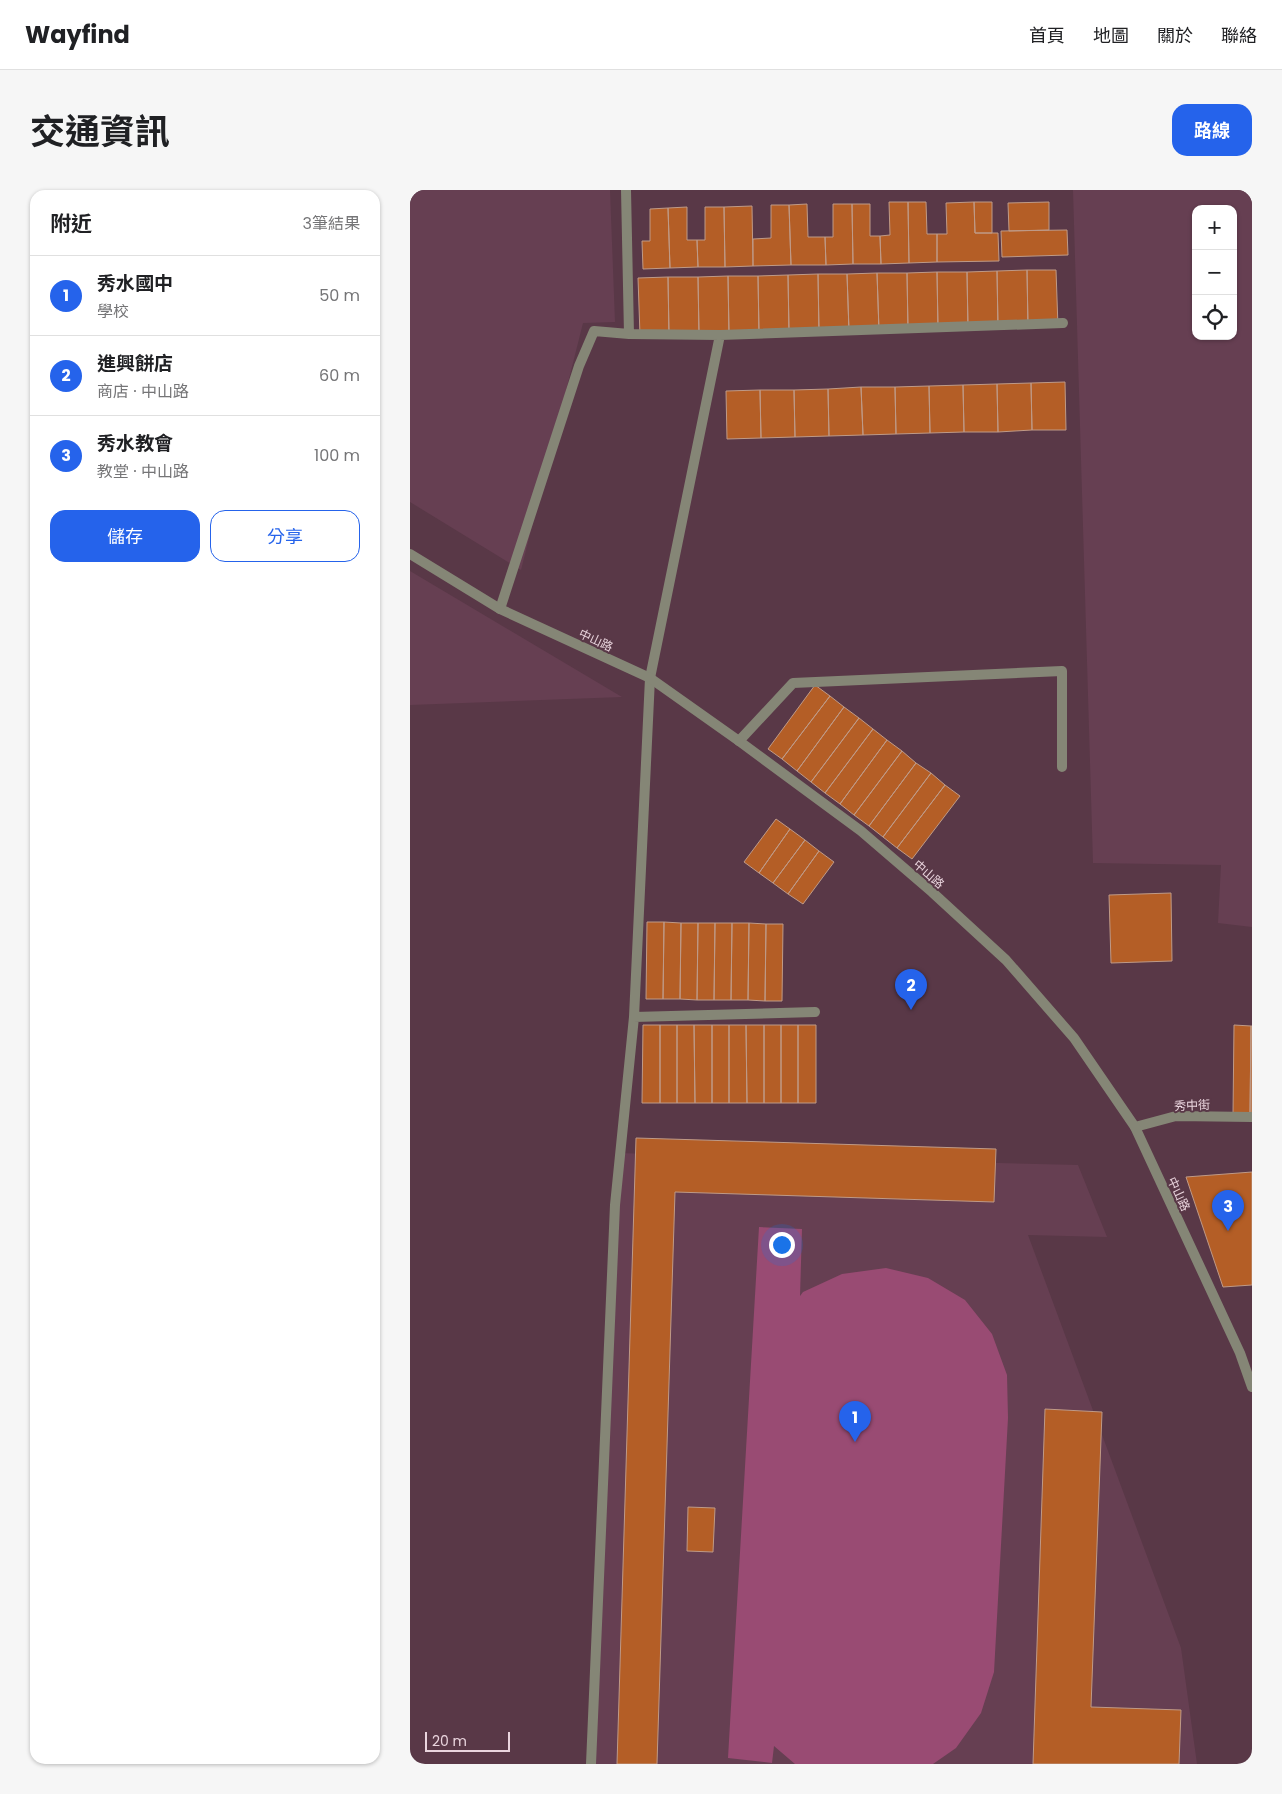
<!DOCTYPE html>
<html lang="zh-TW">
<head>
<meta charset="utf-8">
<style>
	:root { --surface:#fff; --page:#f6f6f6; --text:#202124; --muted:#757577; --line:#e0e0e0; --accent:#2563eb }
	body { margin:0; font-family:Poppins,"Noto Sans TC",sans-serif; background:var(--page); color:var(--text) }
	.controls { position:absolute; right:15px; top:15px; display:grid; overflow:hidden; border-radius:10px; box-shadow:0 1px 4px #0004 }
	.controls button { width:45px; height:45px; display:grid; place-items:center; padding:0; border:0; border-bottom:1px solid var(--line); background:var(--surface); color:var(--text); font:25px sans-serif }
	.scale { position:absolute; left:15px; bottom:12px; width:85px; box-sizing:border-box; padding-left:5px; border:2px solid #ead5de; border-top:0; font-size:14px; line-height:18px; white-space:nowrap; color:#ead5de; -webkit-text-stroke:4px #593847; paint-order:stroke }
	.you { position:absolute; left:371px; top:1054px; width:18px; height:18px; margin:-12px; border:4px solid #fff; border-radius:50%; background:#1a73e8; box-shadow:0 0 0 8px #1a73e833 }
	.badge { display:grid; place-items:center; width:32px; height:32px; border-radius:50%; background:var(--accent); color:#fff; font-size:16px; font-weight:700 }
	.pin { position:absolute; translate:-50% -41px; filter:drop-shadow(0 1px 2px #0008) }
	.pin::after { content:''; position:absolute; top:26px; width:18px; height:15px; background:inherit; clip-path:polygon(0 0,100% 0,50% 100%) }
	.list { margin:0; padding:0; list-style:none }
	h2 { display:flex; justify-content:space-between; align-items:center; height:65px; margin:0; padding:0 20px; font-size:21px }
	h2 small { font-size:16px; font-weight:400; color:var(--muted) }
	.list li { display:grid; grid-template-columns:32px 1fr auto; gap:15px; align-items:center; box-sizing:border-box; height:80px; padding:0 20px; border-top:1px solid var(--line) }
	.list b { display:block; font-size:19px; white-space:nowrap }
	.list p { margin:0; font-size:16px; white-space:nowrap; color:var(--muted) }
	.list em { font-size:16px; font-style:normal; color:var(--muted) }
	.actions { display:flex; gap:10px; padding:15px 20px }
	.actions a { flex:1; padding:11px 0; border:1px solid var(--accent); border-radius:15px; text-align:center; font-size:18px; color:var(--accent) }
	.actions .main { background:var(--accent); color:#fff }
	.icon { flex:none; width:28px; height:28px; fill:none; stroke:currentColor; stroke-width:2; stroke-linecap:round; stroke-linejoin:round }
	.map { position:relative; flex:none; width:842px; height:1574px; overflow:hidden; border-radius:15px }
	header { display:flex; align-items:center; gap:30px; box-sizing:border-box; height:70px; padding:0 25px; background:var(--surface); border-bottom:1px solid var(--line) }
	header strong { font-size:24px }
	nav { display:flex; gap:28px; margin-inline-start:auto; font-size:18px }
	.intro { display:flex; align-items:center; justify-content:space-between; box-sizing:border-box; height:120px; padding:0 30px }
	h1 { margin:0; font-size:35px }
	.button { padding:12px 22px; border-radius:15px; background:var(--accent); color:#fff; font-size:18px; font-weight:700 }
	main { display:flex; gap:30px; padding:0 30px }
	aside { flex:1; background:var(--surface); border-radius:15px; box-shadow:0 1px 4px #0004 }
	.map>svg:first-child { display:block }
	.built { fill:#663f52; fill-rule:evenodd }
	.green { fill:#994b73 }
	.building { fill:#b45e26; stroke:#bf9a87 }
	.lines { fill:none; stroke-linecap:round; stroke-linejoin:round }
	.service { stroke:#858676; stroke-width:10 }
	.minor { stroke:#858676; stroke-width:10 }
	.tertiary { stroke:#858676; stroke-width:10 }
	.labels { text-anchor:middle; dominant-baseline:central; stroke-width:4; stroke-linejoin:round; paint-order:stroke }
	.street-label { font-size:12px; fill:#ead5de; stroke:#593847 }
</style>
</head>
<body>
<header>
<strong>Wayfind</strong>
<nav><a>首頁</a><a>地圖</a><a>關於</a><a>聯絡</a></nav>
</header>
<div class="intro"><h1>交通資訊</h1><a class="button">路線</a></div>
<main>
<aside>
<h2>附近<small>3筆結果</small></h2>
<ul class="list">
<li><span class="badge">1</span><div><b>秀水國中</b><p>學校</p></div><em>50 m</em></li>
<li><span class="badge">2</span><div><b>進興餅店</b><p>商店 · 中山路</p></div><em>60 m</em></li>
<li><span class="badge">3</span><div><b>秀水教會</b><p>教堂 · 中山路</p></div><em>100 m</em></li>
</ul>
<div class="actions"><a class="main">儲存</a><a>分享</a></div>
</aside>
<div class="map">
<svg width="842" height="1574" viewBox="0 0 842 1574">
	<rect width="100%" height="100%" fill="#593847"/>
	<path class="built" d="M 0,0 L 200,0 L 205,132 L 173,133 L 111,380 L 0,312 Z
		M 663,0 L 842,0 L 842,737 L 808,733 L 811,675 L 683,673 ZM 786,19 L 823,19 L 823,146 L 786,146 Z
		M 0,381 L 212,507 L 0,515 Z
		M 206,963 L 668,975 L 697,1047 L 618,1045 L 771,1458 L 787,1574 L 183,1574 Z"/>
	<path class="green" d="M 349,1037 L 392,1039 L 390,1106 L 393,1102 L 432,1084 L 476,1078 L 518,1088 L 555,1110 L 582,1144 L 597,1185 L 598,1228 L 584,1482 L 571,1523 L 546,1558 L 523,1574 L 385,1574 L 364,1556 L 362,1573 L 318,1568 Z"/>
	<path class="building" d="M 479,12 L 498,12 L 499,73 L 471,74 L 470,46 L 480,45 Z
		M 498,12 L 516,12 L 517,44 L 527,44 L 527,72 L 499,73 Z
		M 564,12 L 582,12 L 582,43 L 565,43 Z
		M 564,12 L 565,43 L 588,43 L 589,71 L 527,72 L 527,44 L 537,44 L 536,13 Z
		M 639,12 L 639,40 L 599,41 L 598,13 Z
		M 397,14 L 398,47 L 415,47 L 416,75 L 381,75 L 379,15 Z
		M 423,14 L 442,14 L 443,74 L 416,75 L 415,47 L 423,47 Z
		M 442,14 L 460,14 L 460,46 L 470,46 L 471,74 L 443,74 Z
		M 361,15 L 379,15 L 381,75 L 343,76 L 343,49 L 361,48 Z
		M 342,16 L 343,76 L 315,77 L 314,17 Z
		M 277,17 L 277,50 L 287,50 L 288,77 L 260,78 L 258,18 Z
		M 295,17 L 314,17 L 315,77 L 288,77 L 287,50 L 295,50 Z
		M 258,18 L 260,78 L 233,79 L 232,51 L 240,51 L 240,19 Z
		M 657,40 L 658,65 L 592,67 L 591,41 Z
		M 617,80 L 618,137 L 588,138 L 587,81 Z
		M 617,80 L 646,80 L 648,137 L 618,137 Z
		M 587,81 L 588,138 L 558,139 L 557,82 Z
		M 527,82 L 528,139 L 498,140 L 497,83 Z
		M 527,82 L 557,82 L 558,139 L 528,139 Z
		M 467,83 L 469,141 L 439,141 L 437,84 Z
		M 467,83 L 497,83 L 498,140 L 469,141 Z
		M 408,84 L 409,142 L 379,142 L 378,85 Z
		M 408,84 L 437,84 L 439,141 L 409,142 Z
		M 378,85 L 379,142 L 349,143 L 348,86 Z
		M 318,86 L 319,144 L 289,144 L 288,87 Z
		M 318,86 L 348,86 L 349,143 L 319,144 Z
		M 258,87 L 259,145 L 230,145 L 228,88 Z
		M 258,87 L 288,87 L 289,144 L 259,145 Z
		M 655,192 L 656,240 L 622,240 L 621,193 Z
		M 621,193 L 622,240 L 588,242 L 587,194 Z
		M 587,194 L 588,242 L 554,242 L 553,195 Z
		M 553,195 L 554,242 L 520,243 L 519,196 Z
		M 519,196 L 520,243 L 486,244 L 485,197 Z
		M 451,197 L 453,245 L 419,246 L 418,199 Z
		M 451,197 L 485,197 L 486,244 L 453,245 Z
		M 418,199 L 419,246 L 385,247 L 384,200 Z
		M 350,200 L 351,248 L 317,249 L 316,201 Z
		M 350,200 L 384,200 L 385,247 L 351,248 Z
		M 405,495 L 420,506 L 372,569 L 358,559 Z
		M 420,506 L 434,517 L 387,581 L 372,569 Z
		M 434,517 L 449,528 L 401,592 L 387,581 Z
		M 449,528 L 463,539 L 415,603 L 401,592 Z
		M 463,539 L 477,550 L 430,614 L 415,603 Z
		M 477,550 L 492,561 L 444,625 L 430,614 Z
		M 492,561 L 506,573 L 459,636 L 444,625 Z
		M 506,573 L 521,583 L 473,647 L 459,636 Z
		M 521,583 L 535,595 L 487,658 L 473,647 Z
		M 535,595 L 550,606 L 502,669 L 487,658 Z
		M 366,629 L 380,639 L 349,683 L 334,672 Z
		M 380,639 L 395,650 L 363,693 L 349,683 Z
		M 395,650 L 409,661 L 378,704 L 363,693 Z
		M 409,661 L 424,672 L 393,714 L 378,704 Z
		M 761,703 L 762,771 L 701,773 L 699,705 Z
		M 237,732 L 254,732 L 253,809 L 236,809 Z
		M 254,732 L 271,733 L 270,809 L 253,809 Z
		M 271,733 L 288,733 L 287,810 L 270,809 Z
		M 288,733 L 305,733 L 304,810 L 287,810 Z
		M 305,733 L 322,733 L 321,810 L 304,810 Z
		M 322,733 L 339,733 L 338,810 L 321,810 Z
		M 339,733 L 356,734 L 355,811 L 338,810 Z
		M 356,734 L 373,734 L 372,811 L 355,811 Z
		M 233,835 L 250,835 L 250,913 L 232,913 Z
		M 250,835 L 267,835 L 267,913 L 250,913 Z
		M 267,835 L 284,835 L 285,913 L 267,913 Z
		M 284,835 L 302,835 L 302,913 L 285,913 Z
		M 302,835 L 319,835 L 319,913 L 302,913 Z
		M 319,835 L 336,835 L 337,913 L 319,913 Z
		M 336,835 L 354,835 L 354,913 L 337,913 Z
		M 354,835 L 371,835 L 371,913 L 354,913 Z
		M 371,835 L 388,835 L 388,913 L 371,913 Z
		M 388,835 L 406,835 L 406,913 L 388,913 Z
		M 824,835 L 841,836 L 840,924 L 823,924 Z
		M 841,836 L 842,836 L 842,924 L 840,924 Z
		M 226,948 L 586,959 L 584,1012 L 265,1002 L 247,1574 L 207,1574 Z
		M 842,982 L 842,1095 L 813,1097 L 776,987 Z
		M 635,1219 L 692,1222 L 681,1517 L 771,1520 L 769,1574 L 623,1574 Z
		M 278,1317 L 305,1318 L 303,1362 L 277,1361 Z"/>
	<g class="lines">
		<path class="service" d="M 216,0 L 219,144
			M 90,419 L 169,176 L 184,141 L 219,144 L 310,145 L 653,133
			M 329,551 L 383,493 L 652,481 L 652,577
			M 224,827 L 405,822
			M 181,1574 L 205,1015 L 224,827 L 240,488 L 310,145"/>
		<path class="minor" d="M 725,937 L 766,926 L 842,927"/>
		<path class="tertiary" d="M 0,364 L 90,419 L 240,488 L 329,551 L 451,641 L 522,702 L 596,770 L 664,848 L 725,937 L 830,1163 L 842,1197"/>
	</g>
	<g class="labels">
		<g class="street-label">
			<text transform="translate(186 450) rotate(25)">中山路</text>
			<text transform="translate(519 684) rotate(41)">中山路</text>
			<text transform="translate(782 915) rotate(-2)">秀中街</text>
			<text transform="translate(769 1004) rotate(65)">中山路</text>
		</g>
	</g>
</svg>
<div class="controls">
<button>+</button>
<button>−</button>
<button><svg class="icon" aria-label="locate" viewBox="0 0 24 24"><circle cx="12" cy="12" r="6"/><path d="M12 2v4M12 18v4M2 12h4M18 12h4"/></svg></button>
</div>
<div class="scale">20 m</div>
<div class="you"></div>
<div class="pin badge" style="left:445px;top:1252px">1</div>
<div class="pin badge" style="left:501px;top:820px">2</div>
<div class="pin badge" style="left:818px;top:1041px">3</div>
</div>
</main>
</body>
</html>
